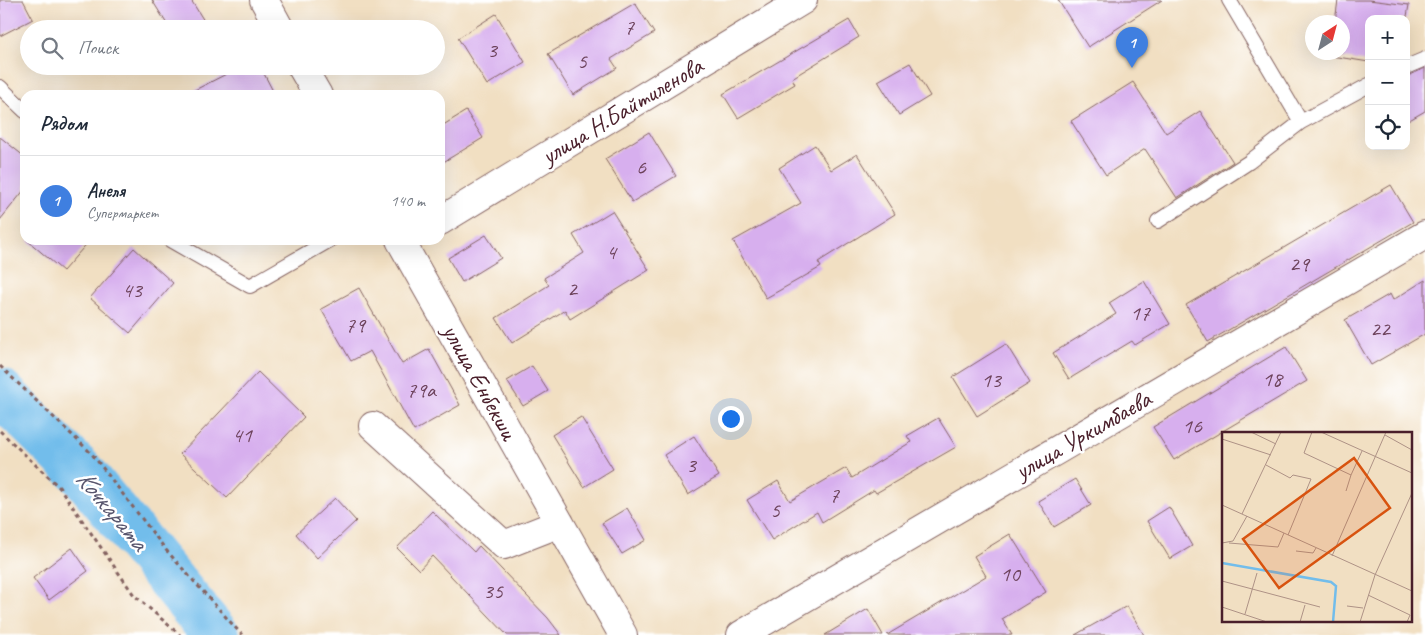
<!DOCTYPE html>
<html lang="ru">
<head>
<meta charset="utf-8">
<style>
	:root { --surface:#fff; --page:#f6f6f7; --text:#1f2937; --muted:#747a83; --line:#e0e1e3; --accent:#1f6fb2 }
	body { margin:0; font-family:Caveat,sans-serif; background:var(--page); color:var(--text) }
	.controls { position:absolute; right:15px; top:15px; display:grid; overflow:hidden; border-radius:10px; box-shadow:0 5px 20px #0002 }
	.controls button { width:45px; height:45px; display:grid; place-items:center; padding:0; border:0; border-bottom:1px solid var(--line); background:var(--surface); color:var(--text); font:25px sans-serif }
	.compass { position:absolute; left:1305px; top:15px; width:45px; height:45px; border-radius:50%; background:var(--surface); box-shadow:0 5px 20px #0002; rotate:36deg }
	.you { position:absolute; left:730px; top:418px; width:18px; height:18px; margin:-12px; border:4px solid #fff; border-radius:50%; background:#1a73e8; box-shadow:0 0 0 8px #1a73e833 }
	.badge { display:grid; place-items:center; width:32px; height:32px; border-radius:50%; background:var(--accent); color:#fff; font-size:16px; font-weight:700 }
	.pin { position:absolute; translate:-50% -41px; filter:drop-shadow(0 1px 2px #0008) }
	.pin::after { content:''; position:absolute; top:26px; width:18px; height:15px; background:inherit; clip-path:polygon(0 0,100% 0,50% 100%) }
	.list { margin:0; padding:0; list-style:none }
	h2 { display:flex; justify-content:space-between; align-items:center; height:65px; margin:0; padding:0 20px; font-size:21px }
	h2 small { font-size:16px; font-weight:400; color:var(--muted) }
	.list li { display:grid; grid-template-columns:32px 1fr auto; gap:15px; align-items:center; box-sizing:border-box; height:90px; padding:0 20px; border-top:1px solid var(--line) }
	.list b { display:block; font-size:19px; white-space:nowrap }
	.list p { margin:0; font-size:16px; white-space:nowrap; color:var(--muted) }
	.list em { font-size:16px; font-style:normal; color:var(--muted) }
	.icon { flex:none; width:28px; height:28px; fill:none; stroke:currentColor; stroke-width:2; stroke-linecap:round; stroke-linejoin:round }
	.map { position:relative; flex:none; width:1425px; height:635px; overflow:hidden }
	.search { position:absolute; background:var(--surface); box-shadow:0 5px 20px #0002; left:20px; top:20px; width:425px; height:55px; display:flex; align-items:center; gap:12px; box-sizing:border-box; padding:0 18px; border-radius:28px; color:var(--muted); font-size:19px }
	.panel { position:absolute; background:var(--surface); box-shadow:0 5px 20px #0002; left:20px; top:90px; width:425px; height:155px; border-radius:15px }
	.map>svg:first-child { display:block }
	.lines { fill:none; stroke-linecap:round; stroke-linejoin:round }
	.river { stroke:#72bdeb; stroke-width:48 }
	.building { fill:#d7afee }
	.service-casing { stroke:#846260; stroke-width:16 }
	.minor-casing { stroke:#846260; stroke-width:30 }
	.path { stroke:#846260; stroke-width:3; stroke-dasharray:4 4; stroke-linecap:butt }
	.service { stroke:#fff; stroke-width:14 }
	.minor { stroke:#fff; stroke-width:28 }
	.labels { text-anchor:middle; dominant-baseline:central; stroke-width:5; stroke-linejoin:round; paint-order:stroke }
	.number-label { font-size:22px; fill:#6d435c }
	.street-label { font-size:25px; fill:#4a1f2b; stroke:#fff }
	.water-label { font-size:26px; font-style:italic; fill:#58566e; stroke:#fff }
	.inset-river { fill:none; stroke:#72bdeb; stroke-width:2.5 }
	.inset-road { fill:none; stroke:#ae9286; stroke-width:1 }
	.view { fill:#d8530f; fill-opacity:0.15; stroke:#d8530f; stroke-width:2.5 }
	.inset-edge { fill:none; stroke:#4a1f2b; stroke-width:2.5 }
</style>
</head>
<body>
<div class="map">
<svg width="1425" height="635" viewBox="0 0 1425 635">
	<rect width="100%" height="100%" fill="#fff"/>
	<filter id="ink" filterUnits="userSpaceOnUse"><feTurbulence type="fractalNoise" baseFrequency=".02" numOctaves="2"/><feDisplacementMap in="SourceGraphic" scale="10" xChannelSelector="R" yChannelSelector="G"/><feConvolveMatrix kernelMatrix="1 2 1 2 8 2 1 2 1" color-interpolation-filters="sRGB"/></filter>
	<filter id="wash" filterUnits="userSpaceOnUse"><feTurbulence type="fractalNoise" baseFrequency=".0096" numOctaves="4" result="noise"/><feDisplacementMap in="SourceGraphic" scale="20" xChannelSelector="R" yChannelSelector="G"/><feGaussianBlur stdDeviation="1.12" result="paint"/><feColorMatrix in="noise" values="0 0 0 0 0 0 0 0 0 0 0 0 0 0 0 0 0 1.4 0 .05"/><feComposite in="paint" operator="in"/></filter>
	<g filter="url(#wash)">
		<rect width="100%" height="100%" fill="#f1dfc2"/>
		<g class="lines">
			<path class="river" d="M 0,392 L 84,475 L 216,635"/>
		</g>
		<g id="blocks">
			<path class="building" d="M 0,0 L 23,0 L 33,19 L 0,36 Z
				M 152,0 L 191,0 L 209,29 L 170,29 Z
				M 1058,0 L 1162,0 L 1088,47 Z
				M 1338,0 L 1369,0 L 1409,5 L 1406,22 L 1406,19 L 1369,19 L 1369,62 L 1331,56 L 1331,52 L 1342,52 L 1342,22 L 1335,22 Z
				M 635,3 L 654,33 L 611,59 L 617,68 L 573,95 L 548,54 Z
				M 496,14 L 525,62 L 487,85 L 458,38 Z
				M 849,20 L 859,37 L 792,78 L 795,84 L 738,118 L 723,94 Z
				M 910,63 L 930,96 L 899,115 L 878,81 Z
				M 242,66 L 260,66 L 275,95 L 185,95 Z
				M 1425,68 L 1425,111 L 1406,122 L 1406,77 Z
				M 1133,82 L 1166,133 L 1200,111 L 1233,162 L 1177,198 L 1145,149 L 1106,175 L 1071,121 Z
				M 466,111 L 483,138 L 440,164 L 440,127 Z
				M 649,132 L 676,176 L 632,202 L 605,159 Z
				M 0,137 L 25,157 L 25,189 L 0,220 Z
				M 815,145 L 831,170 L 857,154 L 895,214 L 818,262 L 821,267 L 766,298 L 733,241 L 801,203 L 779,168 Z
				M 1391,185 L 1413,222 L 1208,342 L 1186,305 Z
				M 612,211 L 649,270 L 570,319 L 565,310 L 512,343 L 496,318 L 549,285 L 544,278 L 584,253 L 573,235 Z
				M 486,235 L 501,258 L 462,282 L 448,258 Z
				M 27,240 L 90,240 L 63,271 Z
				M 134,248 L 173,283 L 130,333 L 90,298 Z
				M 1425,280 L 1425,334 L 1371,365 L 1345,320 L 1390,294 L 1393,300 Z
				M 1144,281 L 1170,324 L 1135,345 L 1132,341 L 1069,379 L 1053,353 L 1116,314 L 1109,303 Z
				M 359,288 L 402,364 L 429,349 L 460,405 L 414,431 L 370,351 L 351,361 L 321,309 Z
				M 1006,344 L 1030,383 L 977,416 L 953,377 Z
				M 1286,347 L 1307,381 L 1174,460 L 1153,427 Z
				M 532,366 L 548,391 L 523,406 L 507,381 Z
				M 258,372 L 304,417 L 227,498 L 180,454 Z
				M 581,417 L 613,469 L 584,487 L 552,435 Z
				M 938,418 L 956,447 L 876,493 L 874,490 L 822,522 L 817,512 L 772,540 L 747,500 L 778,481 L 790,501 L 846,468 L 852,478 L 911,442 L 907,436 Z
				M 694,436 L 719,476 L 688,495 L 664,455 Z
				M 1075,479 L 1091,505 L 1054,527 L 1038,501 Z
				M 335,498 L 356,521 L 317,558 L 296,534 Z
				M 1169,507 L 1192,546 L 1170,559 L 1147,521 Z
				M 627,508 L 646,540 L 622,554 L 602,523 Z
				M 432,511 L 474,552 L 479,546 L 548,618 L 561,635 L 507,635 L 432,556 L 419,570 L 397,548 Z
				M 1010,534 L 1046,592 L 1002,619 L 1012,635 L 887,635 L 986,576 L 974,556 Z
				M 72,548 L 88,571 L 49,600 L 33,578 Z
				M 1127,606 L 1144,635 L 1075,635 Z
				M 868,609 L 883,635 L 825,635 Z"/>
		</g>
	</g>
	<g filter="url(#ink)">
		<use href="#blocks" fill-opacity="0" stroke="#846260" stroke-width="1"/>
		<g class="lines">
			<g class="service-casing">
				<path id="service" d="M 1229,0 L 1301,122 L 1369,85
					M 1406,67 L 1425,59
					M 0,87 L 25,111
					M 1158,221 L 1249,162 L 1301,122
					M 170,240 L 250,286 L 330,240"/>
			</g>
			<g class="minor-casing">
				<path id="minor" d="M 264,0 L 280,29
					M 301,66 L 318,95
					M 440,221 L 803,0
					M 400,240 L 623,635
					M 373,426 L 504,545 L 560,523
					M 741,635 L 1425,235"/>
			</g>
			<path class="path" d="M 0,366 L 92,454 L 166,550 L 242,635
				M 0,431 L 59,487 L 134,595 L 180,635"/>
			<use href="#service" class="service"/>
			<use href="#minor" class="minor"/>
		</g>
	</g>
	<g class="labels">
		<g class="number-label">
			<text x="629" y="27">7</text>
			<text x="492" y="50">3</text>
			<text x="582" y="61">5</text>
			<text x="641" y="167">6</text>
			<text x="611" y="252">4</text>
			<text x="1299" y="264">29</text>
			<text x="572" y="289">2</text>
			<text x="132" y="290">43</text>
			<text x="1140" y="313">17</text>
			<text x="355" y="325">79</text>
			<text x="1380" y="329">22</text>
			<text x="1272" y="379">18</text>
			<text x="991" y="380">13</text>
			<text x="421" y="390">79а</text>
			<text x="1192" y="426">16</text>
			<text x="242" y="435">41</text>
			<text x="691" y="465">3</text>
			<text x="834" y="495">7</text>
			<text x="775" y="510">5</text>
			<text x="1010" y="574">10</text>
			<text x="493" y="591">35</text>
		</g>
		<g class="street-label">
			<text transform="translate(622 111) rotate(-31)">улица Н.Байтиленова</text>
			<text transform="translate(480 382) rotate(61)">улица Енбекши</text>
			<text transform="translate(1083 435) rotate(-30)">улица Уркимбаева</text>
		</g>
		<g class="water-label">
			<text transform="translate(112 510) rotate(50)">Кочкарата</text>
		</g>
	</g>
	<g transform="translate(1222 432)">
		<rect width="190" height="190" fill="#f1dfc2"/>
		<path class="inset-river" d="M 0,131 L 109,150 L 114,154 L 111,190"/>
		<path class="inset-road" d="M 29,0 L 54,12M 90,0 L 82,21 L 129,43 L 140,19M 99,0 L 190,41M 163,3 L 190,18M 0,7 L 49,23M 44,33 L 68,46 L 71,43 L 89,47 L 66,103M 124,59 L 129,43M 0,73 L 190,159M 20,82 L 59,0M 0,111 L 11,109 L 25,84M 7,111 L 56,115 L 62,101M 74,119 L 91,121 L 94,116M 110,124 L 164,0M 0,149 L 98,175M 146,163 L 188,183 L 185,190M 125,174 L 141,176M 0,175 L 45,190M 23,182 L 35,141M 78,190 L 83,173M 138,190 L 153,143 L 190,61"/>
		<path class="view" d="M 132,26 L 168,76 L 57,156 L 21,107 Z"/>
		<rect width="190" height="190" class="inset-edge"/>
	</g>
</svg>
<div class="controls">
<button>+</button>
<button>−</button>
<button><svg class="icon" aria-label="locate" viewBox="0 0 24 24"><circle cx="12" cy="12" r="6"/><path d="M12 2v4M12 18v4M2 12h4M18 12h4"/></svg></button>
</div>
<svg class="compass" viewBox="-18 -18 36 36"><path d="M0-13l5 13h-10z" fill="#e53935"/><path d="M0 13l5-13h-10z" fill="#747a83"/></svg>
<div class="you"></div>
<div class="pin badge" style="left:1132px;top:68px;background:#3f7fe0">1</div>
<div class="search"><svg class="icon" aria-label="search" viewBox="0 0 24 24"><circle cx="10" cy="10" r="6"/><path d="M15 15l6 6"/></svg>Поиск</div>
<section class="panel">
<h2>Рядом<small></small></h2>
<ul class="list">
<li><span class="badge" style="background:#3f7fe0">1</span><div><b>Анеля</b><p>Супермаркет</p></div><em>140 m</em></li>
</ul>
</section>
</div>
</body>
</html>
